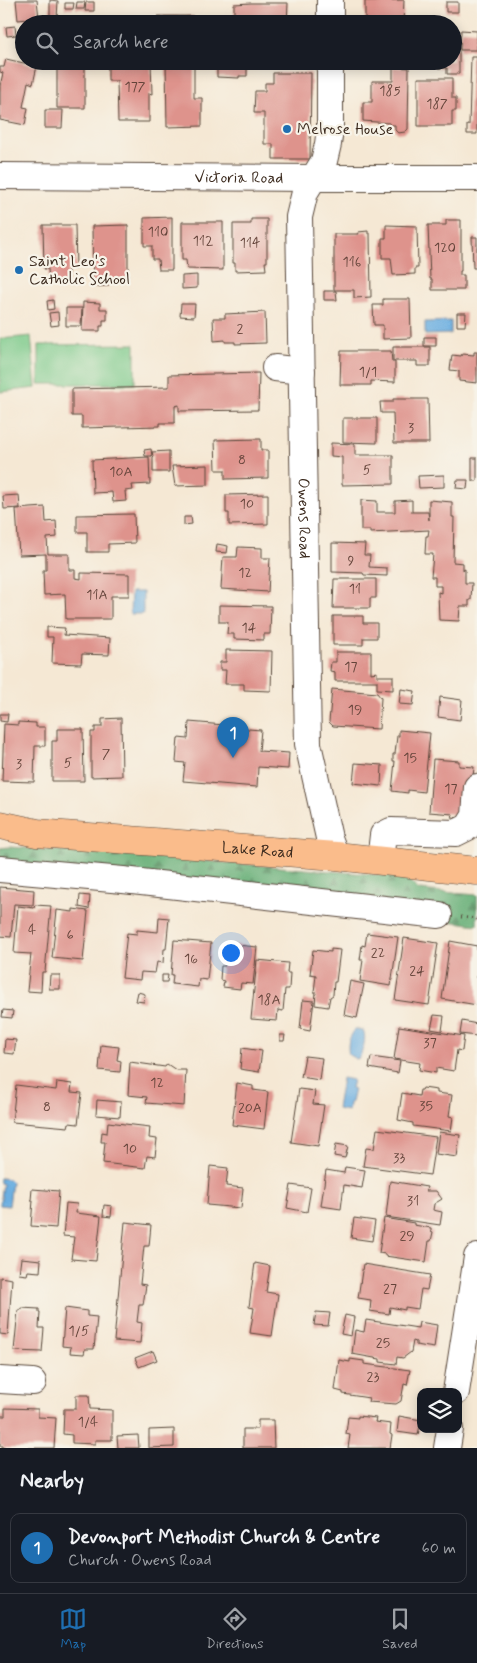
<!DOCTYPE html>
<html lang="en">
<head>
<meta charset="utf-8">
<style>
	:root { --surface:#171b24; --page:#20242c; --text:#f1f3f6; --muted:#9ea1a6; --line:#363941; --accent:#1f6fb2 }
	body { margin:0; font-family:Mynerve,sans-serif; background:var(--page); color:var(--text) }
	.controls { position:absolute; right:15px; bottom:15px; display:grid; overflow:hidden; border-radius:10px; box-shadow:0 2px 12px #0003 }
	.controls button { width:45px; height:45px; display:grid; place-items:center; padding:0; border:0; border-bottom:1px solid var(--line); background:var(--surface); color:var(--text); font:25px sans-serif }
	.you { position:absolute; left:230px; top:952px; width:18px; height:18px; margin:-12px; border:4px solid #fff; border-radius:50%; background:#1a73e8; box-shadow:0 0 0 8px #1a73e833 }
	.badge { display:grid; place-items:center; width:32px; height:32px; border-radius:50%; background:var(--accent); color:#fff; font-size:16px; font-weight:700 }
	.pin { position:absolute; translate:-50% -41px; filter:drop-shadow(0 1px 2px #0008) }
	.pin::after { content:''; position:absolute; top:26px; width:18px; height:15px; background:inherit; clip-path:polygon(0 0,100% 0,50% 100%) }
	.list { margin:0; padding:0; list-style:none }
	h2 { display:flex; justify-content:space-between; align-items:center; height:65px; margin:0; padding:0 20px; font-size:21px }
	h2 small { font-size:16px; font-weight:400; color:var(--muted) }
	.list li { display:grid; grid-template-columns:32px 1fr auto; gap:15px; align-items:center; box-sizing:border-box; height:70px; margin:0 10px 10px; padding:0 10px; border:1px solid var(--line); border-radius:10px }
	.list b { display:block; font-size:19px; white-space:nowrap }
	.list p { margin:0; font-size:16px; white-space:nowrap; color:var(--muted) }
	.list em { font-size:16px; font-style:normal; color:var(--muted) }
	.icon { flex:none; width:28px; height:28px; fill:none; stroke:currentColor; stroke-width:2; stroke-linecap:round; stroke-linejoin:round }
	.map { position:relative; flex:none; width:477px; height:1448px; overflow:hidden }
	.search { position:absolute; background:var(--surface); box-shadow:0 2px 12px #0003; left:15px; right:15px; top:15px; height:55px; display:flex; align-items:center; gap:12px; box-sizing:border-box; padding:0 18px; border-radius:28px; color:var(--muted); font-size:19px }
	.sheet { height:145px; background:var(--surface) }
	nav { display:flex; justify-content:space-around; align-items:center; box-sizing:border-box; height:70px; border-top:1px solid var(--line); background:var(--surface); font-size:14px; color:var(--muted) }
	nav a { display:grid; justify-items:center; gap:2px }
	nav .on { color:var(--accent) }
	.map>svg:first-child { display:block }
	.green { fill:#7ac989; stroke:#5a7a54 }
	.forest { fill:url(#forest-firs); stroke:#4f6c4a }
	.water { fill:#6cafe1; stroke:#546c80 }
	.building { fill:#de938c }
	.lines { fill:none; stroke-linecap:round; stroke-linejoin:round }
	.minor-casing { stroke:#574639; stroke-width:28 }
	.major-casing { stroke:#574639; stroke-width:29 }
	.path { stroke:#574639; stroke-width:3; stroke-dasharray:1 4; stroke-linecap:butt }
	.minor { stroke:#fff; stroke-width:26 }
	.major { stroke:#fabc8b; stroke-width:28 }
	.poi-dot { fill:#1f6fb2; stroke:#f7f3e8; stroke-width:2 }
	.labels { text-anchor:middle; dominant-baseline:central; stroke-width:4.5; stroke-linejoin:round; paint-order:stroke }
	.number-label { font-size:14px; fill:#64443a }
	.poi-label { font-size:16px; fill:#3b2a1e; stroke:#f7f3e8; text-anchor:start }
	.street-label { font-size:16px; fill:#3b2a1e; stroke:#f7f3e8 }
</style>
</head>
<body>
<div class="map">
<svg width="477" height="1448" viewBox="0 0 477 1448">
	<defs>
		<pattern id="forest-firs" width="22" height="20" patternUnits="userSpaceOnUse" patternTransform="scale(1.25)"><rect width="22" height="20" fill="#63ad75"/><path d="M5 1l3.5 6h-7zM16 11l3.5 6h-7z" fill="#538d5f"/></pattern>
	</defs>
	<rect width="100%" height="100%" fill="#f7f3e8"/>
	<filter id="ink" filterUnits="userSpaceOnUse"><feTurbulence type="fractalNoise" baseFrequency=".02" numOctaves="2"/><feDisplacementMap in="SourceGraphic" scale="10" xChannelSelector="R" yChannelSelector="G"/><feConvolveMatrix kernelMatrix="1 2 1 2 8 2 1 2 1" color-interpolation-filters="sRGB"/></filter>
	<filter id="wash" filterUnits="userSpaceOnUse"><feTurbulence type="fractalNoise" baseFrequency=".0096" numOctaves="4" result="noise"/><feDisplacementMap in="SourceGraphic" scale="20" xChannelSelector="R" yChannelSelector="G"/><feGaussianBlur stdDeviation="1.12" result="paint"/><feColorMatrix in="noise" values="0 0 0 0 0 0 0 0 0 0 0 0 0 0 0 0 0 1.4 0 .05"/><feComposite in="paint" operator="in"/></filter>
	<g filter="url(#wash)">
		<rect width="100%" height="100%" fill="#f5e8d4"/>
		<path class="green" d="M 31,336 L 36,388 L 0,392 L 0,359 L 1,358 L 0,339 Z
			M 135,344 L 135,384 L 39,384 L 39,345 Z"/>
		<path class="forest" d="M 9,847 L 142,856 L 405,877 L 419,890 L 477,895 L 477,925 L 0,861 L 0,848 Z"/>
		<path class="water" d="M 451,321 L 451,334 L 425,335 L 425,322 Z
			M 131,592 L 143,592 L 143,614 L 130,614 Z
			M 355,1029 L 363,1030 C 367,1037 363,1051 359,1058 L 356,1059 L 349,1055 C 347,1047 348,1035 355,1029 Z
			M 342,1078 L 353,1080 L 351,1088 L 354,1089 L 351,1102 L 349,1103 L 348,1111 L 337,1109 Z
			M 0,1178 L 9,1179 L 12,1182 L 9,1206 L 0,1205 L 3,1184 L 0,1183 Z"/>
		<g id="blocks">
			<path class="building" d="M 16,0 L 37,0 L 39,18 L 18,20 Z
				M 50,0 L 58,1 L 57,18 L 50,17 Z
				M 404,0 L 403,24 L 365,24 L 365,1 Z
				M 77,2 L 85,2 L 84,9 L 76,9 Z
				M 86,2 L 94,2 L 94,11 L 85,11 Z
				M 446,2 L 458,2 L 458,12 L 446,12 Z
				M 65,3 L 74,3 L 73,9 L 65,9 Z
				M 251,3 L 288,3 L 287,24 L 236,24 L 236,20 L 234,20 L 234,4 Z
				M 158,16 L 193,16 L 193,24 L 158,24 Z
				M 15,26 L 16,35 L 7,36 L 6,27 Z
				M 461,30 L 477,31 L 477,50 L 460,50 Z
				M 453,48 L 459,48 L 459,74 L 447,74 L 447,68 L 438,68 L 438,61 L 453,61 Z
				M 471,57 L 477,57 L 477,134 L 467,134 L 467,125 L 469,125 Z
				M 6,59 L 37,66 L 33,84 L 28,82 L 23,107 L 28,108 L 25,125 L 0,120 L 0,86 L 3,73 L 0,72 L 0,67 L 4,67 Z
				M 57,61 L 85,61 L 85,108 L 57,108 Z
				M 108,61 L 151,61 L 152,94 L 149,93 L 149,122 L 118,122 L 117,81 L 108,81 Z
				M 166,61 L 194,61 L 194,98 L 202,98 L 202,126 L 167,127 Z
				M 217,61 L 247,61 L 247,76 L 239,76 L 239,78 L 217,77 Z
				M 363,61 L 382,61 L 382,65 L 363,64 Z
				M 393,67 L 409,68 L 408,129 L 405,132 L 398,133 L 395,130 L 395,125 L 389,125 L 389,123 L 363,121 L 363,102 L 372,102 L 372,81 L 393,81 Z
				M 273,73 L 311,73 L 310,159 L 273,159 L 273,144 L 264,144 L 264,113 L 254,113 L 255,91 L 265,91 L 265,83 L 273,83 Z
				M 418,78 L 452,78 L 452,98 L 456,98 L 456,111 L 452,111 L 452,126 L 418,126 Z
				M 45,110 L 63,110 L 62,128 L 45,128 Z
				M 172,217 L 172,270 L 159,270 L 158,259 L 152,259 L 152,246 L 144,246 L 144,218 Z
				M 251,219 L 267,219 L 267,262 L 265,262 L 266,270 L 235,271 L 235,263 L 233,263 L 233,224 L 251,224 Z
				M 446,220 L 461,220 L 461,271 L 460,271 L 460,275 L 464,275 L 464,290 L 432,290 L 432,279 L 430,279 L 428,225 L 446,225 Z
				M 182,222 L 223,222 L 223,270 L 187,269 L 186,260 L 182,260 Z
				M 43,225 L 75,225 L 76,269 L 68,269 L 68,283 L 49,284 L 48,269 L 44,269 Z
				M 128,225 L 128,276 L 122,281 L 108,283 L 108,286 L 93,287 L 92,226 Z
				M 386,225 L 417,226 L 418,268 L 415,268 L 415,274 L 393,275 L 391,258 L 382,258 L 382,238 L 386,238 Z
				M 368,231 L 368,234 L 370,234 L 371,297 L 354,298 L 354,290 L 334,290 L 334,234 L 359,234 L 358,232 Z
				M 472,237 L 477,237 L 477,268 L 473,268 Z
				M 197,275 L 197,288 L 182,289 L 182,276 Z
				M 324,291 L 336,291 L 337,300 L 324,300 Z
				M 383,299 L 410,299 L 411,338 L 383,339 L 383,325 L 374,325 L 373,305 L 383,305 Z
				M 53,300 L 54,309 L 48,310 L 47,301 Z
				M 83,302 L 100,303 L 100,309 L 107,309 L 107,320 L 103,320 L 103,326 L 100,326 L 100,331 L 82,331 Z
				M 181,304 L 195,304 L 194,317 L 180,316 Z
				M 66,308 L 82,308 L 81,326 L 66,326 Z
				M 58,312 L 59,325 L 51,326 L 49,313 Z
				M 265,312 L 266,343 L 235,344 L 235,342 L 225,342 L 225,340 L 214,341 L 213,318 L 225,318 L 225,314 Z
				M 457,313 L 466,313 L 465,326 L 457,326 Z
				M 424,337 L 436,337 L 436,346 L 424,346 Z
				M 393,347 L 430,347 L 430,366 L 417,366 L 417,361 L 393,361 Z
				M 341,351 L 391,351 L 392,362 L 395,362 L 395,382 L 371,381 L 371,385 L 340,385 Z
				M 474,352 L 477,352 L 477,383 L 459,381 L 459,371 L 450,370 L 452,355 L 461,356 L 462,354 L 474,355 Z
				M 259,373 L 258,410 L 179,411 L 179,405 L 175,406 L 175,423 L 160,423 L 160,426 L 82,428 L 82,416 L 72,416 L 72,389 L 169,387 L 169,375 Z
				M 393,399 L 428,399 L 429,443 L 394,443 L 393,413 L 381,413 L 380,402 L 393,402 Z
				M 343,418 L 377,418 L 377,443 L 343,442 Z
				M 261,439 L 261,450 L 268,450 L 268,478 L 225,479 L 225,470 L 216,470 L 215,440 Z
				M 331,443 L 355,444 L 355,455 L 393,455 L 393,484 L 342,485 L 342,457 L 331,456 Z
				M 151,449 L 152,456 L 145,456 L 144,450 Z
				M 169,451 L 169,472 L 153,472 L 153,457 L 154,457 L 153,456 L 152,452 Z
				M 149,457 L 150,484 L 132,485 L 133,490 L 125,491 L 126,501 L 113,502 L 112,492 L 93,493 L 92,460 Z
				M 472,458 L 477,458 L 477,481 L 472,481 Z
				M 208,465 L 208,485 L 175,486 L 172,466 Z
				M 444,475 L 444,487 L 419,488 L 418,476 Z
				M 457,480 L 468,480 L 467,489 L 456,488 Z
				M 268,494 L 268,524 L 229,525 L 229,513 L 226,513 L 226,495 Z
				M 19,495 L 20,508 L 4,509 L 3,496 Z
				M 361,500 L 377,501 L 377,512 L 395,512 L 395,501 L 412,500 L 412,512 L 428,512 L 429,520 L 429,500 L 452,502 L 452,517 L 454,517 L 453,562 L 463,563 L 463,570 L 465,569 L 465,583 L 472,583 L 471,600 L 469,600 L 469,606 L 460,606 L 459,621 L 439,620 L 438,592 L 441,593 L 441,586 L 435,586 L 435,577 L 431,577 L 433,554 L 425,554 L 426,536 L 428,536 L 429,530 L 370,533 L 370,530 L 361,530 Z
				M 45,507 L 46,522 L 56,521 L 57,537 L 47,538 L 48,554 L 69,554 L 69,570 L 75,570 L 75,578 L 81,579 L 81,573 L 129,574 L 129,596 L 111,596 L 111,619 L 66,619 L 65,594 L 44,595 L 43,570 L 46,570 L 46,554 L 19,555 L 16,509 Z
				M 134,514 L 135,543 L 108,544 L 108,552 L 87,552 L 87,532 L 77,532 L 77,515 Z
				M 184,517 L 191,517 L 192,524 L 184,525 Z
				M 332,543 L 365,544 L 364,555 L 370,555 L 369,567 L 387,568 L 387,576 L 364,575 L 363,573 L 332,572 Z
				M 217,544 L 228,546 L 227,553 L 216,552 Z
				M 238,547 L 262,548 L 262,558 L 270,558 L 268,592 L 221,589 L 223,557 L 237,557 Z
				M 334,579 L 376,579 L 376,598 L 370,598 L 370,608 L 333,608 Z
				M 219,605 L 271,606 L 270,634 L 264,634 L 264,640 L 234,639 L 234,634 L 227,634 L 228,622 L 219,622 Z
				M 333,616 L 363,616 L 363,623 L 377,623 L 377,638 L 363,638 L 363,645 L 333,645 Z
				M 47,627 L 65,628 L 64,635 L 110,638 L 109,655 L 82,654 L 81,664 L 52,663 L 53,637 L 47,637 Z
				M 226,650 L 272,651 L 271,691 L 244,690 L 244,684 L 225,684 L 226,670 L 220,670 L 220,662 L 226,662 Z
				M 336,652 L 371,652 L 371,673 L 377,672 L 377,676 L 393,676 L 393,690 L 377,689 L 377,681 L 335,681 L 335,672 L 330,671 L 331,662 L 336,662 Z
				M 332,689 L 377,693 L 381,698 L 379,729 L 333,726 L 329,722 Z
				M 401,689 L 415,691 L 413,705 L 399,704 Z
				M 440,697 L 462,700 L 460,720 L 438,717 Z
				M 0,714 L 8,714 L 7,722 L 0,721 Z
				M 121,718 L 122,776 L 91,777 L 91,732 L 95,732 L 95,727 L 102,727 L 102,719 Z
				M 18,722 L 36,723 L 36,727 L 45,727 L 45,746 L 35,746 L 34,782 L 2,781 L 4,724 L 18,725 Z
				M 189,722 L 236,726 L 236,728 L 261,730 L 259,751 L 289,753 L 288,769 L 258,767 L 257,787 L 183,781 L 185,763 L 176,762 L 178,738 L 188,739 Z
				M 57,729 L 83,729 L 84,781 L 52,781 L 52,741 L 57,741 Z
				M 399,730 L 430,733 L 424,792 L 408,790 L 408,793 L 392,791 L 395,761 L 393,761 L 393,754 L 395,754 L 397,736 L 399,736 Z
				M 433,759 L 459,761 L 459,766 L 474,767 L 469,819 L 452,817 L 453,814 L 429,812 Z
				M 355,763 L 382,765 L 381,786 L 353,783 Z
				M 0,887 L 34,890 L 33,905 L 14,904 L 11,937 L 0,936 Z
				M 80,895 L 90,896 L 89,909 L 79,907 Z
				M 35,905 L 51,906 L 45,972 L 42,972 L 41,992 L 27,991 L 31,954 L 14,953 L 18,906 L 34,908 Z
				M 73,909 L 88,911 L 83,961 L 52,958 L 57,910 L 73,912 Z
				M 159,917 L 169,918 L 166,949 L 164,949 L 163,963 L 157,962 L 155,973 L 141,972 L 140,980 L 122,978 L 127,933 L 137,934 L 137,930 L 158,932 Z
				M 367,933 L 398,937 L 391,986 L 360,981 L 363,960 L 360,960 L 362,945 L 365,946 Z
				M 404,938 L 438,943 L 429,1005 L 395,1000 Z
				M 174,940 L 211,943 L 207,980 L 199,979 L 198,987 L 172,984 L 173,975 L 171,975 Z
				M 450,941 L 477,946 L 477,1005 L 442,999 Z
				M 227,944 L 257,947 L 253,984 L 241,983 L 240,989 L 223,987 L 224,981 L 220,980 L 221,966 L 225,966 Z
				M 331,949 L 340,950 L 336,982 L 334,982 L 333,995 L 330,997 L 328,1007 L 315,1005 L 316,992 L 314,992 L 316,975 L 310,974 L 313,950 L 331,952 Z
				M 257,960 L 288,963 L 287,973 L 290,973 L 289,989 L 285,989 L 283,1011 L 278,1010 L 277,1021 L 251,1019 Z
				M 50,975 L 60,975 L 60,989 L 49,989 Z
				M 162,975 L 168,975 L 167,982 L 162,982 Z
				M 350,981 L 364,984 L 357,1018 L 344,1015 Z
				M 138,992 L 145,994 L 144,1002 L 136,1001 Z
				M 303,1000 L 314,1001 L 310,1031 L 300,1029 Z
				M 3,1010 L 13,1011 L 12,1018 L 2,1017 Z
				M 434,1015 L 444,1016 L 442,1031 L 431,1029 Z
				M 462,1021 L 477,1024 L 477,1036 L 460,1034 Z
				M 399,1026 L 464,1036 L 462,1051 L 457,1050 L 454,1071 L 436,1068 L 436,1073 L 419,1070 L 420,1063 L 394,1059 Z
				M 280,1035 L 285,1035 L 284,1041 L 280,1041 Z
				M 5,1039 L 16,1040 L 14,1054 L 4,1053 Z
				M 101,1045 L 119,1047 L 117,1060 L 121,1061 L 120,1072 L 99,1070 Z
				M 242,1048 L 262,1051 L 259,1072 L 240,1069 Z
				M 305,1056 L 322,1058 L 319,1080 L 301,1077 Z
				M 371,1057 L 400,1061 L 398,1073 L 369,1068 Z
				M 130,1062 L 165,1067 L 167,1064 L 176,1070 L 186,1070 L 184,1106 L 146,1103 L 147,1097 L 128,1095 Z
				M 57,1082 L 72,1084 L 71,1092 L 82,1093 L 78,1124 L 69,1123 L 68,1127 L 12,1122 L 16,1085 L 56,1090 Z
				M 237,1083 L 253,1086 L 253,1090 L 268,1092 L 264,1129 L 232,1125 Z
				M 423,1088 L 437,1090 L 437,1093 L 452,1095 L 449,1116 L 453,1117 L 451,1131 L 413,1126 L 413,1123 L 398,1120 L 402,1093 L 419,1096 L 420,1090 L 422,1090 Z
				M 299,1089 L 315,1091 L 313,1104 L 324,1105 L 318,1146 L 291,1142 Z
				M 97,1100 L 121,1102 L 120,1117 L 96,1115 Z
				M 108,1122 L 150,1127 L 149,1138 L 157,1139 L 155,1157 L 147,1156 L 145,1168 L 103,1163 L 105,1142 L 101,1142 L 102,1132 L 107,1133 Z
				M 377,1129 L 436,1137 L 430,1175 L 363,1166 L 366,1148 L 374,1149 Z
				M 439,1132 L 460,1135 L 457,1157 L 436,1154 Z
				M 336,1144 L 348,1146 L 345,1158 L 334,1156 Z
				M 210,1166 L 228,1168 L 226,1186 L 243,1188 L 241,1208 L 207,1205 Z
				M 345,1167 L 365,1170 L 362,1188 L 344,1185 L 341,1209 L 321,1206 L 326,1170 L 344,1173 Z
				M 390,1181 L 427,1187 L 426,1191 L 436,1191 L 442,1199 L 434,1204 L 433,1210 L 442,1212 L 440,1225 L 386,1217 Z
				M 291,1185 L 311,1188 L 307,1212 L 287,1208 Z
				M 32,1189 L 59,1191 L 56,1228 L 31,1226 L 33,1200 L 31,1200 Z
				M 66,1203 L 77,1204 L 76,1213 L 101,1216 L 96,1261 L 71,1259 L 74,1237 L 63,1236 Z
				M 104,1205 L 112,1206 L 111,1217 L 103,1216 Z
				M 354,1218 L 375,1221 L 372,1241 L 351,1238 Z
				M 384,1218 L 414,1223 L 414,1225 L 431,1228 L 431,1231 L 433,1232 L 431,1241 L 429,1241 L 426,1262 L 385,1256 L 385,1254 L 379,1253 Z
				M 125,1222 L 151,1225 L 149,1246 L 144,1246 L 140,1284 L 146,1285 L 143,1305 L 139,1305 L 137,1322 L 142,1323 L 140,1343 L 114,1341 Z
				M 21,1258 L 41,1260 L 40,1272 L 28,1271 L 27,1275 L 19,1274 Z
				M 255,1263 L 270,1266 L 266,1292 L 278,1294 L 272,1336 L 250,1333 L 254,1308 L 249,1307 Z
				M 363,1264 L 430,1275 L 427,1290 L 421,1289 L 418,1309 L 405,1307 L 405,1310 L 390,1307 L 389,1314 L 370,1311 L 371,1300 L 358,1298 Z
				M 0,1277 L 12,1279 L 8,1335 L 0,1334 Z
				M 21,1308 L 39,1309 L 39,1312 L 40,1312 L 39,1328 L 44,1328 L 42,1352 L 14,1351 L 18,1310 L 21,1310 Z
				M 65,1308 L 87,1311 L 87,1316 L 97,1317 L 94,1349 L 85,1349 L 84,1354 L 70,1353 L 71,1347 L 62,1346 Z
				M 316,1312 L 330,1313 L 328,1326 L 314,1325 Z
				M 345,1315 L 354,1317 L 351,1336 L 341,1334 Z
				M 366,1320 L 418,1328 L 419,1322 L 437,1325 L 434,1348 L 416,1345 L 416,1342 L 413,1341 L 411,1352 L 403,1358 L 397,1357 L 396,1364 L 380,1362 L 380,1359 L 352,1354 L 355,1330 L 364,1332 Z
				M 153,1351 L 157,1360 L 139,1367 L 135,1358 Z
				M 350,1359 L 364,1361 L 364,1364 L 410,1370 L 407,1385 L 404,1384 L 401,1401 L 396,1404 L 368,1402 L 369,1398 L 343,1394 L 343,1392 L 335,1390 L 339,1360 L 350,1362 Z
				M 76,1395 L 89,1395 L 90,1409 L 112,1410 L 112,1440 L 95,1440 L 95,1444 L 72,1443 L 72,1435 L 63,1434 L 64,1409 L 76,1409 Z
				M 5,1408 L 38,1409 L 38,1417 L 56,1418 L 54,1448 L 3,1448 L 3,1446 L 0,1446 L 0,1416 L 5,1416 Z
				M 358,1416 L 376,1418 L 375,1422 L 391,1424 L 390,1434 L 392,1435 L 390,1448 L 348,1448 L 350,1435 L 346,1434 L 348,1417 L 358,1418 Z
				M 399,1416 L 421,1420 L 418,1435 L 397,1432 Z
				M 258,1420 L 273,1420 L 274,1448 L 243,1448 L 243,1429 L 258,1429 Z
				M 174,1429 L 174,1447 L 149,1448 L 149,1430 Z
				M 138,1435 L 139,1448 L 118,1448 L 117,1436 Z"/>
		</g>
	</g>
	<g filter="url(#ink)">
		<use href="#blocks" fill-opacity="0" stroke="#574639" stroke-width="1"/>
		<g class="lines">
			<g class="minor-casing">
				<g id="minor">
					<path d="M 330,24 L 330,0"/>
					<path id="s1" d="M 330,61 L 330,129 L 328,144 L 324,161 L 305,192 L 299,217 L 308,744 L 329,838 L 336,856"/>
					<path id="s2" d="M 0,176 L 312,178 L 477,178"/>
					<path d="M 275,368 L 302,371"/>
					<path d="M 380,861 L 383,835 L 391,831 L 456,833 L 468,827 L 475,816 L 477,787"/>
					<path d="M 0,869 L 123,880 L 439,915"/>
					<path d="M 0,1380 L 33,1382"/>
					<path d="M 456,1392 L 477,1257"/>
					<path d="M 447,1448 L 450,1429"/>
				</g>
			</g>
			<g class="major-casing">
				<g id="major">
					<path id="s3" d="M 0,825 L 37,833 L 336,856 L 477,871"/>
				</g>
			</g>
			<path class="path" d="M 461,917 L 477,919"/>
			<use href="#minor" class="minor"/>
			<use href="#major" class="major"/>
		</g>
	</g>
	<g class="poi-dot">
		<circle cx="287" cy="129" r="5"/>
		<circle cx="19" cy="270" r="5"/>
	</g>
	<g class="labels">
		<g class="number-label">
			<text x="135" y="87">177</text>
			<text x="390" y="91">185</text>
			<text x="437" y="104">187</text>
			<text x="158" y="232">110</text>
			<text x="203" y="241">112</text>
			<text x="250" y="243">114</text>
			<text x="445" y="248">120</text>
			<text x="352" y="262">116</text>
			<text x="240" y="329">2</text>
			<text x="368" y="372">1/1</text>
			<text x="411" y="428">3</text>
			<text x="242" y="460">8</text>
			<text x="367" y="470">5</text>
			<text x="121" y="472">10A</text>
			<text x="247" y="504">10</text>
			<text x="351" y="561">9</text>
			<text x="245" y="573">12</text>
			<text x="355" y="589">11</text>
			<text x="97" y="595">11A</text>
			<text x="249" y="628">14</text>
			<text x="351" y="667">17</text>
			<text x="355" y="710">19</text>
			<text x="106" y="754">7</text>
			<text x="410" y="758">15</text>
			<text x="68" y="763">5</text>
			<text x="19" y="764">3</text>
			<text x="451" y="789">17</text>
			<text x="32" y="930">4</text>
			<text x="70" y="935">6</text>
			<text x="378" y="953">22</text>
			<text x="191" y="959">16</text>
			<text x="417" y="971">24</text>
			<text x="269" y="1000">18A</text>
			<text x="430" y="1043">37</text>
			<text x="157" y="1083">12</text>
			<text x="426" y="1106">35</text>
			<text x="47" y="1107">8</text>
			<text x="250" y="1108">20A</text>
			<text x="130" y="1149">10</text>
			<text x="399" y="1158">33</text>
			<text x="413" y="1201">31</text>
			<text x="407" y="1236">29</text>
			<text x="390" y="1289">27</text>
			<text x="79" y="1331">1/5</text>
			<text x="383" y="1343">25</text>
			<text x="373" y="1377">23</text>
			<text x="88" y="1422">1/4</text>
		</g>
		<g class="poi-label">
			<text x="297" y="129">Melrose House</text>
			<text x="29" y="261">Saint Leo's<tspan x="29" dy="18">Catholic School</tspan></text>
		</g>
		<g class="street-label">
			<text stroke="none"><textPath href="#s2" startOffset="239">Victoria Road</textPath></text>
			<text stroke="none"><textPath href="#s1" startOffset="464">Owens Road</textPath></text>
			<text stroke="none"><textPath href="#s3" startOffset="259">Lake Road</textPath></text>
		</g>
	</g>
</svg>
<div class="controls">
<button><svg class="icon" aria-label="layers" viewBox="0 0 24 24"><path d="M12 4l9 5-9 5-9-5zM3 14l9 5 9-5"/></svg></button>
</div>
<div class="you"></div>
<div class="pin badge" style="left:233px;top:758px">1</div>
<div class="search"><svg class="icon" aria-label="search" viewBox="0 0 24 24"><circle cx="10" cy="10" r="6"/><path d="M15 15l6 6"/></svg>Search here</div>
</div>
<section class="sheet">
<h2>Nearby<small></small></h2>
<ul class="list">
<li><span class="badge">1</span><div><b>Devonport Methodist Church &amp; Centre</b><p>Church · Owens Road</p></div><em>60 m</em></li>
</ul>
</section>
<nav>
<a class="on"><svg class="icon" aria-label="map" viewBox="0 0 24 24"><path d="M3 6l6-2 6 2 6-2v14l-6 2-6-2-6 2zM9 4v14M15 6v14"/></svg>Map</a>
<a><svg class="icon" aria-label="directions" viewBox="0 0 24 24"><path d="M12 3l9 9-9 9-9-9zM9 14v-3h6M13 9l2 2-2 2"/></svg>Directions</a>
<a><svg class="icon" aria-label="saved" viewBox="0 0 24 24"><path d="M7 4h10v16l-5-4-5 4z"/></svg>Saved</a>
</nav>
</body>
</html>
